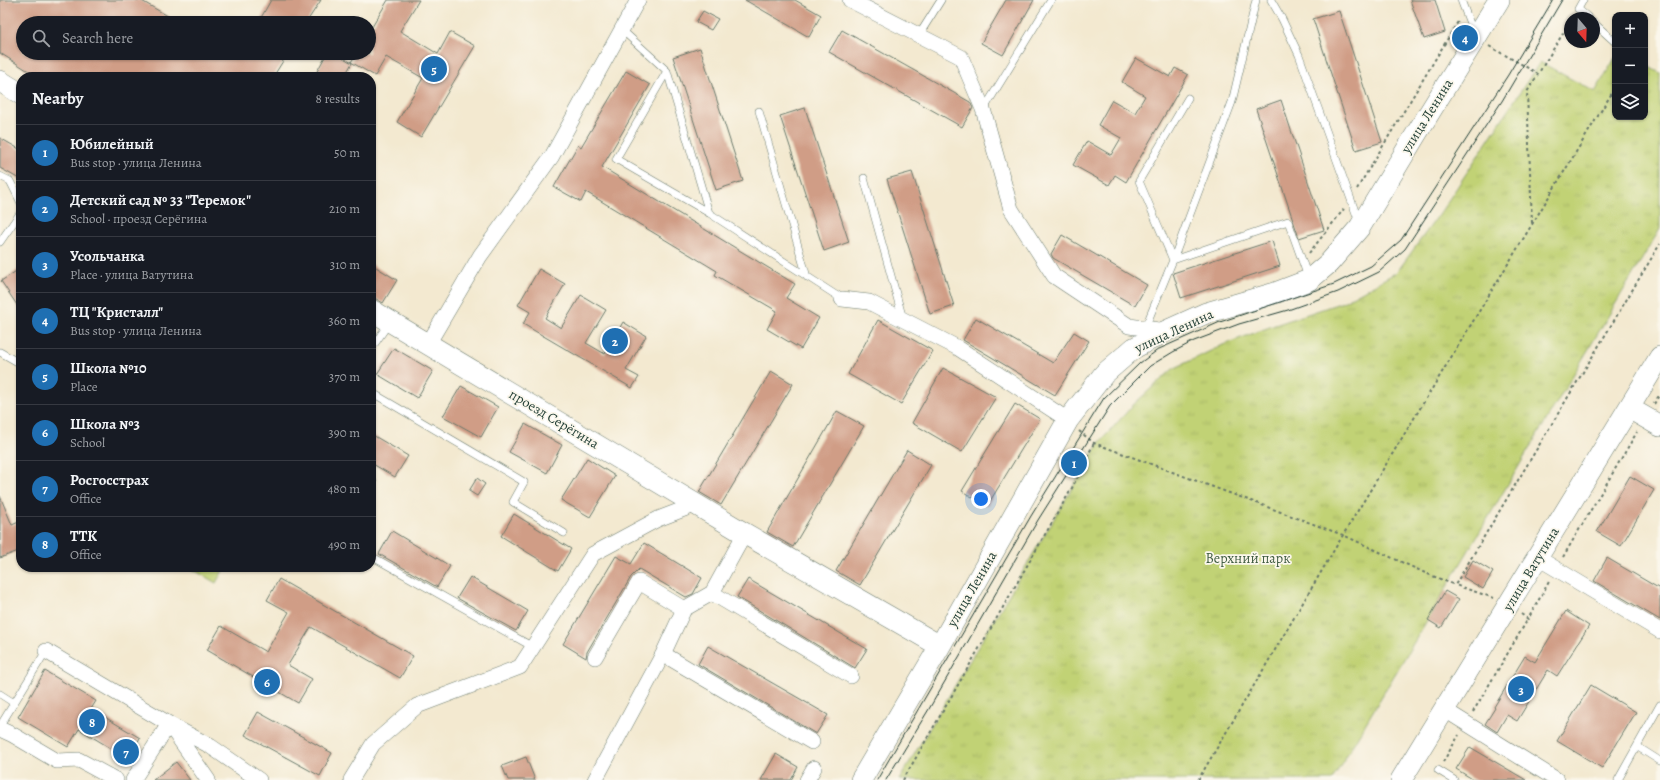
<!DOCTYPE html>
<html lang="en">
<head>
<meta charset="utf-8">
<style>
	:root { --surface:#171b24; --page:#20242c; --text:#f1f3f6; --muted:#9ea1a6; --line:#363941; --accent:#1f6fb2 }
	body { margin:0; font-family:Alegreya,serif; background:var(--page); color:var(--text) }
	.controls { position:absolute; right:12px; top:12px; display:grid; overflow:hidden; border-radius:8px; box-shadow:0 1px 3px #0004 }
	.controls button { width:36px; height:36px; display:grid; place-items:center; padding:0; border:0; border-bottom:1px solid var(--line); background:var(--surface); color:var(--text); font:20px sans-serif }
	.compass { position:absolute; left:1564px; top:12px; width:36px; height:36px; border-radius:50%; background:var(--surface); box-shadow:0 1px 3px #0004; rotate:161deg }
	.you { position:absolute; left:981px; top:499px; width:14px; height:14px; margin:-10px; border:3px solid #fff; border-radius:50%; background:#1a73e8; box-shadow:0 0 0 6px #1a73e833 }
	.badge { display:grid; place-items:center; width:26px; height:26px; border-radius:50%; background:var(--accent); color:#fff; font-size:13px; font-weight:700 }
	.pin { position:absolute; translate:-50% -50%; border:2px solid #fff; box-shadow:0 1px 4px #0006 }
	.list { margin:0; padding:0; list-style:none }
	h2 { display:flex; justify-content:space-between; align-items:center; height:52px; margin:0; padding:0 16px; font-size:17px }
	h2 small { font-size:13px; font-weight:400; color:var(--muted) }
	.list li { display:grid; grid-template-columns:26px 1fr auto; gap:12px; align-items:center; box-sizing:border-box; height:56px; padding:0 16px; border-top:1px solid var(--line) }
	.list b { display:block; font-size:15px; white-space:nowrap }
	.list p { margin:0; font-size:13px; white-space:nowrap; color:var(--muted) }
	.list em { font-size:13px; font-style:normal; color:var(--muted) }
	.icon { flex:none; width:22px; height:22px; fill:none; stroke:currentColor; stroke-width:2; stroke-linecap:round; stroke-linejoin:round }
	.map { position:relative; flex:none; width:1660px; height:780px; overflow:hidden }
	.search { position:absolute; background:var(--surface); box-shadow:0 1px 3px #0004; left:16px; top:16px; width:360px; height:44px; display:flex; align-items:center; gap:10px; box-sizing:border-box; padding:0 14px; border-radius:22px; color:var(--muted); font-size:15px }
	.panel { position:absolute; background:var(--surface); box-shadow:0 1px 3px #0004; left:16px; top:72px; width:360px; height:500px; border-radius:16px }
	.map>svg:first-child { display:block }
	.green { fill:#c1d275; stroke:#708854 }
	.park { fill:url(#park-tufts); stroke:#708854 }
	.building { fill:#d09d86 }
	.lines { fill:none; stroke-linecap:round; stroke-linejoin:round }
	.lane-casing { stroke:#69796b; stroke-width:8 }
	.street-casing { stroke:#69796b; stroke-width:16 }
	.secondary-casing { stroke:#69796b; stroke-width:22 }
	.path { stroke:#69796b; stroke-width:2; stroke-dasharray:3 3; stroke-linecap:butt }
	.lane { stroke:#fff; stroke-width:7 }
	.street { stroke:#fff; stroke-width:15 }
	.secondary { stroke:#fff; stroke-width:21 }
	.tram { stroke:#1f3d34; stroke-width:1 }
	.labels { text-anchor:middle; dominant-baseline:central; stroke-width:3.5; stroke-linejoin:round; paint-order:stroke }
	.street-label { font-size:14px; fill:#1f3d34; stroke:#fbf7ec }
	.park-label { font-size:14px; fill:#3f5b41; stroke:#fbf7ec }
</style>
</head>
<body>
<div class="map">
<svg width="1660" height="780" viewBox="0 0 1660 780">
	<defs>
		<pattern id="park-tufts" width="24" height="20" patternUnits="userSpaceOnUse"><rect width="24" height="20" fill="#c1d275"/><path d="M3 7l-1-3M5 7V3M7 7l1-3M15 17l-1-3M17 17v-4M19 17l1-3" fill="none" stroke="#a5b566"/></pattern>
	</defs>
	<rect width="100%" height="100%" fill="#fbf7ec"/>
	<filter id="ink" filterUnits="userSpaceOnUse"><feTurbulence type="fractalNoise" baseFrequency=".025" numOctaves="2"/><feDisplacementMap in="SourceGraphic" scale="8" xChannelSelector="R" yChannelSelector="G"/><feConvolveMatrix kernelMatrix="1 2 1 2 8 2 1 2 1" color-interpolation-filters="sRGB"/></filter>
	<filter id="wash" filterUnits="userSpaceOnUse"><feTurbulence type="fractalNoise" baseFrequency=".012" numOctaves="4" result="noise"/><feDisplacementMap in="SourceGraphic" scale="16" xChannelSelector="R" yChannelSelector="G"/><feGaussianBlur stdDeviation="0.9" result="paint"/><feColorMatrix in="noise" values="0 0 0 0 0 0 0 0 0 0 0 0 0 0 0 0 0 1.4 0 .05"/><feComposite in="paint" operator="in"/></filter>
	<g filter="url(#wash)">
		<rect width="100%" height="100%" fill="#f3e9d0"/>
		<path class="green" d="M 189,567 L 225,567 L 216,583 Z"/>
		<path class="park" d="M 1615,58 L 1615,117 L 1645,117 L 1645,65 L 1660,73 L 1660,229 L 1332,780 L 899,780 L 1099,443 L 1134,404 L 1173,369 L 1223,345 L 1275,325 L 1343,302 L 1397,272 L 1440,213 L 1540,62 L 1595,92 Z"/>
		<g id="blocks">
			<path class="building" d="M 0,0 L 140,0 L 180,23 L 23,23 L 23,53 L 288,53 L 273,77 L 38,77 L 0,53 Z
				M 271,0 L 321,0 L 306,23 L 258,23 Z
				M 388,0 L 419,0 L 400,31 L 438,54 L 450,32 L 475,46 L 421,137 L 397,122 L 423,78 L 386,57 L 375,76 L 351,62 L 357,53 L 369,53 L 369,32 Z
				M 745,0 L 795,0 L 821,15 L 809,37 Z
				M 1006,0 L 1034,0 L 1003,55 L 981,43 Z
				M 1410,0 L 1435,0 L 1445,32 L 1424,39 Z
				M 703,11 L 718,19 L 711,30 L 696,22 Z
				M 1339,11 L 1382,142 L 1356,150 L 1313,19 Z
				M 842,30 L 970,102 L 973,108 L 962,127 L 829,52 Z
				M 700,48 L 743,181 L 716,190 L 673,57 Z
				M 327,53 L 335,53 L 352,63 L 344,77 L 314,77 Z
				M 1136,58 L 1170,77 L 1175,68 L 1188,75 L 1126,182 L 1115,175 L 1109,185 L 1073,165 L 1087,141 L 1111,155 L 1121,138 L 1098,125 L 1112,100 L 1135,113 L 1145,96 L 1122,82 Z
				M 626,71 L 650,85 L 602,167 L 795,284 L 786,298 L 819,318 L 801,349 L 767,329 L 777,311 L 715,275 L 717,271 L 586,192 L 581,202 L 554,187 L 578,145 L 581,147 Z
				M 1281,100 L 1324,230 L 1299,238 L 1256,109 Z
				M 805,108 L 849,242 L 824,251 L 780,116 Z
				M 0,138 L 21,150 L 21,180 L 0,168 Z
				M 912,172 L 954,306 L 930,314 L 887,179 Z
				M 1062,235 L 1147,285 L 1135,306 L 1053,258 L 1051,254 Z
				M 1272,241 L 1280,266 L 1181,298 L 1173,273 Z
				M 371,264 L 397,280 L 383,303 L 371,296 Z
				M 21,268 L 21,311 L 1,281 Z
				M 539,269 L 565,284 L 545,318 L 561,328 L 581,295 L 606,310 L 586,343 L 605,354 L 623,322 L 646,336 L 626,370 L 639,377 L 632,388 L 523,324 L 530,312 L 518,305 Z
				M 976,318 L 1053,363 L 1074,332 L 1089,341 L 1055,395 L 963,340 Z
				M 878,320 L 933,351 L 901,404 L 848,374 Z
				M 394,348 L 433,371 L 417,398 L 377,374 Z
				M 943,368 L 996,397 L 962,452 L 912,423 Z
				M 771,371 L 793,384 L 721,505 L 699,492 Z
				M 461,386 L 498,407 L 481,437 L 443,416 Z
				M 1015,404 L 1040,419 L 987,506 L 962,491 Z
				M 837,411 L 864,426 L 793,547 L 767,532 Z
				M 525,424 L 562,445 L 547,473 L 509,452 Z
				M 371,434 L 408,456 L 395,477 L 371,463 Z
				M 907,450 L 931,465 L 860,585 L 836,571 Z
				M 587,458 L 615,476 L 590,517 L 561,500 Z
				M 1630,476 L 1654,490 L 1621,546 L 1597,532 Z
				M 477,478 L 485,484 L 477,496 L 469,491 Z
				M 0,496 L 12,525 L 21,521 L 21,550 L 0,558 Z
				M 514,514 L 571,549 L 558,571 L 501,536 Z
				M 392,531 L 450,566 L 437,587 L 379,554 Z
				M 644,543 L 702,578 L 693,594 L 686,597 L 639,569 L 631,577 L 587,652 L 586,658 L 563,644 L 616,556 L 631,564 Z
				M 1607,558 L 1660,589 L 1660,620 L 1594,581 Z
				M 1473,560 L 1493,572 L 1483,589 L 1463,577 Z
				M 470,577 L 528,611 L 516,631 L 457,598 Z
				M 279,579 L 413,656 L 400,678 L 311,627 L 288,665 L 312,679 L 298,703 L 207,650 L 221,626 L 266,652 L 289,612 L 267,600 Z
				M 748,579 L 867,649 L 855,668 L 737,597 Z
				M 1445,591 L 1459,599 L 1441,628 L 1428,620 Z
				M 1566,611 L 1589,626 L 1557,676 L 1548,670 L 1517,721 L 1507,715 L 1497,732 L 1485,724 L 1495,708 L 1494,707 L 1525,656 L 1535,662 Z
				M 708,646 L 828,715 L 816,734 L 698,664 Z
				M 45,671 L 96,701 L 91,709 L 140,738 L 127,758 L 79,729 L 68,747 L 18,717 Z
				M 1591,685 L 1636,712 L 1602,768 L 1557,741 Z
				M 258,712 L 332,753 L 320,776 L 245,735 Z
				M 1470,747 L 1526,780 L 1474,780 L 1456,769 Z
				M 776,754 L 798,767 L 791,780 L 761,780 Z
				M 526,757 L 535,780 L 508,780 L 502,766 Z
				M 176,762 L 190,780 L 153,780 Z"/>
		</g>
	</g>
	<g filter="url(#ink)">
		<use href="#blocks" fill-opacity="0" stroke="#69796b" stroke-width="1"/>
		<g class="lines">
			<g class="lane-casing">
				<path id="lane" d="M 1271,0 L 1282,19 L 1299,55 L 1359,222
					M 1461,0 L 1474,34
					M 1583,0 L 1578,9 L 1589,18
					M 1594,23 L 1615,42
					M 622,30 L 667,71 L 616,159 L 709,213 L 842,299
					M 919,35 L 941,0
					M 667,71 L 709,213
					M 1188,98 L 1139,181 L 1173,260 L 1288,221 L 1308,277
					M 984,109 L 1051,0
					M 759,111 L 807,277
					M 0,176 L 10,181 L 21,203
					M 864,178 L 903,319
					M 0,242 L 21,212
					M 1145,328 L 1173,260 L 1232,102 L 1256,0
					M 371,349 L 389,323
					M 0,352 L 21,364
					M 371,392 L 524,482 L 513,502 L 564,533
					M 371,480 L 373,482
					M 371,556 L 533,647
					M 0,694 L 14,703
					M 0,726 L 46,651
					M 1638,747 L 1660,761
					M 1438,770 L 1454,780
					M 1618,780 L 1660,705"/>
			</g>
			<g class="street-casing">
				<path id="street" d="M 850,0 L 961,57 L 983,109 L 1011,209 L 1054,276 L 1129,326 L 1166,331
					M 842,299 L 869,302 L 958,348 L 1068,420
					M 428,344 L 480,256 L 552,156 L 638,0
					M 1538,558 L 1660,631
					M 712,593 L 851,676
					M 46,651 L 169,724 L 210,746 L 259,780
					M 663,654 L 812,742
					M 595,657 L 639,582 L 684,609 L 712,593 L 745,533
					M 1445,710 L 1557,780
					M 0,729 L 13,735 L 57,761 L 79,760 L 116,780
					M 133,780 L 169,724 L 208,780
					M 351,780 L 373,744 L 417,706 L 520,667 L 593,554 L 658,519 L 697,504
					M 595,780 L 663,654 L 684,609
					M 807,780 L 814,768"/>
			</g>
			<g class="secondary-casing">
				<path id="secondary" d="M 0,81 L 21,94
					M 371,310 L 737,529 L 940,646
					M 1629,408 L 1660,426
					M 861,780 L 940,646 L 1068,420 L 1104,374 L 1134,348 L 1166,331 L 1206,313 L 1275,293 L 1309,280 L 1329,263 L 1360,227 L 1415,136 L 1499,0
					M 1401,780 L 1660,357"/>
			</g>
			<path class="path" d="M 1489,46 C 1506,56 1522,64 1538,74
				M 1357,189 L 1459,20
				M 1532,223 L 1527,92 L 1570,22
				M 1309,253 L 1344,209
				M 1654,404 L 1658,397 L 1660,398
				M 1079,431 L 1094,443 L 1343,535 L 1423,572 L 1455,585
				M 1563,557 L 1637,432
				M 1494,598 L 1455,585 L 1660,244
				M 1521,614 L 1528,619 L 1550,580
				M 1473,712 L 1528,619
				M 1443,762 L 1459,735
				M 903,780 L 1072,488 L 1094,443
				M 1198,780 L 1343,535 L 1615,88"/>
			<use href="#lane" class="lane"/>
			<use href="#street" class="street"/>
			<use href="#secondary" class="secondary"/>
			<path class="tram" d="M 877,780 L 1031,516 L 1104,398 L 1140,363 L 1159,349 L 1220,322 L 1334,284 L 1371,266 L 1401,240 L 1508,75 L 1553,0
				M 886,780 L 929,709 L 1038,520 L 1110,406 L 1150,366 L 1173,352 L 1194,341 L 1239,324 L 1288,310 L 1338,292 L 1379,272 L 1405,249 L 1502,101 L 1562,0"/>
		</g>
	</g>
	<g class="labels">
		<g class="street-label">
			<text transform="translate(1427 116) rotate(-58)">улица Ленина</text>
			<text transform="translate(1174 331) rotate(-25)">улица Ленина</text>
			<text transform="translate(554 419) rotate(31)">проезд Серёгина</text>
			<text transform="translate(1531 569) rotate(-59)">улица Ватутина</text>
			<text transform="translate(972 589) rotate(-60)">улица Ленина</text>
		</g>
		<g class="park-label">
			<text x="1248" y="558">Верхний парк</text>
		</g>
	</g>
</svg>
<div class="controls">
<button>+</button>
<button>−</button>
<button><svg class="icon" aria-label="layers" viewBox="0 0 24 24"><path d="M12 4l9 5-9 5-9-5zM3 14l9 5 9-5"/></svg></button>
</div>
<svg class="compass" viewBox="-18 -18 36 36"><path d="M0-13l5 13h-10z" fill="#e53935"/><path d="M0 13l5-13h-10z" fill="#9ea1a6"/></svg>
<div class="you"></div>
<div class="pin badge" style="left:1074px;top:463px">1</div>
<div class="pin badge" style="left:615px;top:341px">2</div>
<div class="pin badge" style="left:1521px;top:689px">3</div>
<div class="pin badge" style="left:1465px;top:38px">4</div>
<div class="pin badge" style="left:434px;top:69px">5</div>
<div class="pin badge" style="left:267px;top:682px">6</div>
<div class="pin badge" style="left:126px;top:752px">7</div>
<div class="pin badge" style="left:92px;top:722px">8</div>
<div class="search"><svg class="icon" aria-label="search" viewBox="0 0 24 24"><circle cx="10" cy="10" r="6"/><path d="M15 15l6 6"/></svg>Search here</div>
<section class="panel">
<h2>Nearby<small>8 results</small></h2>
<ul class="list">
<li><span class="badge">1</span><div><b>Юбилейный</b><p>Bus stop · улица Ленина</p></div><em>50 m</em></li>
<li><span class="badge">2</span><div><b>Детский сад № 33 &quot;Теремок&quot;</b><p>School · проезд Серёгина</p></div><em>210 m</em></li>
<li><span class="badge">3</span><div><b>Усольчанка</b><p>Place · улица Ватутина</p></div><em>310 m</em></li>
<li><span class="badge">4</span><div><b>ТЦ &quot;Кристалл&quot;</b><p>Bus stop · улица Ленина</p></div><em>360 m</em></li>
<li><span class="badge">5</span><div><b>Школа №10</b><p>Place</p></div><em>370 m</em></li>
<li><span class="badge">6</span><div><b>Школа №3</b><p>School</p></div><em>390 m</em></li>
<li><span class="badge">7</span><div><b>Росгосстрах</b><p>Office</p></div><em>480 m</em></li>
<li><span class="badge">8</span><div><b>TTK</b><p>Office</p></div><em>490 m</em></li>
</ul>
</section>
</div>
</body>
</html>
